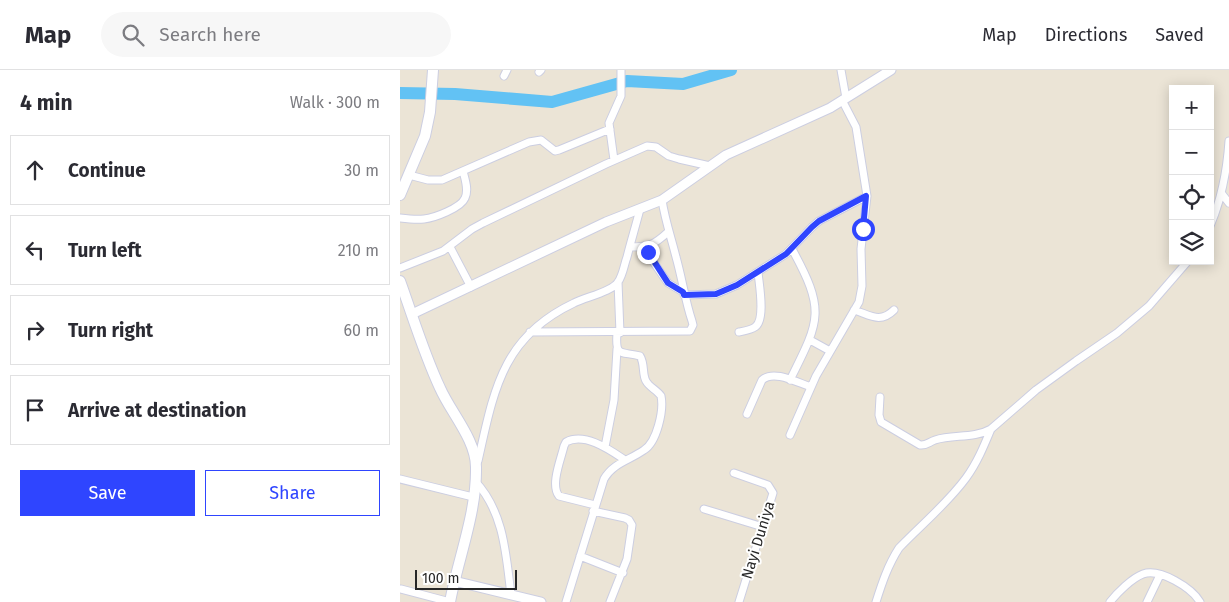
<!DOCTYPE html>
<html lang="en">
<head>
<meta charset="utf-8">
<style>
	:root { --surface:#fff; --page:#f7f7f7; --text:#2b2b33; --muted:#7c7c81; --line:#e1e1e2; --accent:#2f45ff }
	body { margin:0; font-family:"Fira Sans",sans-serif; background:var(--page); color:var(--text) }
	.controls { position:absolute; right:15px; top:15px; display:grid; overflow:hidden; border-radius:0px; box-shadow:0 2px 12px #0003 }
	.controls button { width:45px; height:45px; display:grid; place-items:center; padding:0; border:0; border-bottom:1px solid var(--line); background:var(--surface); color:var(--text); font:25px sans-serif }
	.scale { position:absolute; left:15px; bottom:12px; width:102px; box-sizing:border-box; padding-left:5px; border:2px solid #272727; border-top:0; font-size:14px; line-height:18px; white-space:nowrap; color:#272727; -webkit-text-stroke:4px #fff; paint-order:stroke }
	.stop { position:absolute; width:15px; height:15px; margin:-11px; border:4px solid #2f45ff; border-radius:50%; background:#fff }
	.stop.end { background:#2f45ff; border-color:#fff; box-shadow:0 1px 5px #0008 }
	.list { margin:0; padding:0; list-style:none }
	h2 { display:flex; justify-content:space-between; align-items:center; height:65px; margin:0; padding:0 20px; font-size:21px }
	h2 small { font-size:16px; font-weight:400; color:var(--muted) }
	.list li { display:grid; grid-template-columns:32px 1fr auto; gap:15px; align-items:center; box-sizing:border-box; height:70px; margin:0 10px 10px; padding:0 10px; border:1px solid var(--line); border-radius:0px }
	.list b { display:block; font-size:19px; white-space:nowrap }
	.list em { font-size:16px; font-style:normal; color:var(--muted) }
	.actions { display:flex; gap:10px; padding:15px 20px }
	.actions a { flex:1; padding:11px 0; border:1px solid var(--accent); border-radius:0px; text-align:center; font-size:18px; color:var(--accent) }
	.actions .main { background:var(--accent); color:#fff }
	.icon { flex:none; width:28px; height:28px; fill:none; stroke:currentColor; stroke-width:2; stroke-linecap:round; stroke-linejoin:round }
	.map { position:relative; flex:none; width:829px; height:532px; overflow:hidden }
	header { display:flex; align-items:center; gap:30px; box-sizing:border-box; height:70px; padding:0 25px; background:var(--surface); border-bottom:1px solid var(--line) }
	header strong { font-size:24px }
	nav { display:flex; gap:28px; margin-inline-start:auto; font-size:18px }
	.search { width:350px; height:45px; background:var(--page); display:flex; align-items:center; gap:12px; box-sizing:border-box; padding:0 18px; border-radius:28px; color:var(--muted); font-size:19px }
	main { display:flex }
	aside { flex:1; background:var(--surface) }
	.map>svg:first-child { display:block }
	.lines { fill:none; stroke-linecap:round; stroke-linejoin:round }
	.river { stroke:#62c2f4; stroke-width:12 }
	.minor-casing { stroke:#cccee1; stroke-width:9 }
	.tertiary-casing { stroke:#cccee1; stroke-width:11 }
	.secondary-casing { stroke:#cccee1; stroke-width:12 }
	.minor { stroke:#fff; stroke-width:7 }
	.tertiary { stroke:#fff; stroke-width:9 }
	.secondary { stroke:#fff; stroke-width:10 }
	.route { stroke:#2f45ff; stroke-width:6 }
	.labels { text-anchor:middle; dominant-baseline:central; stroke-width:4; stroke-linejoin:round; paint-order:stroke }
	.street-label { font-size:15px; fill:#272727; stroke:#fff }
</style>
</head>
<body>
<header>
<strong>Map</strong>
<div class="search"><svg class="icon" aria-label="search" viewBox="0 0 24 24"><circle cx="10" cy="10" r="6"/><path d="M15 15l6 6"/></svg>Search here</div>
<nav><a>Map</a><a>Directions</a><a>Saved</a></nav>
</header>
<main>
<aside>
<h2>4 min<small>Walk · 300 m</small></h2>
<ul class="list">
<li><svg class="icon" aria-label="ahead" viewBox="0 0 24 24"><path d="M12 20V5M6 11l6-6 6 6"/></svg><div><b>Continue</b></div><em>30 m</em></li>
<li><svg class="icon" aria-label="left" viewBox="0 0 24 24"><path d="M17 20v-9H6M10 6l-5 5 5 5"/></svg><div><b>Turn left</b></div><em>210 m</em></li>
<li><svg class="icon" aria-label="right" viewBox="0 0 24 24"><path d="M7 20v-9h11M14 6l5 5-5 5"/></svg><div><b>Turn right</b></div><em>60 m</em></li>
<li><svg class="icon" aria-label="arrive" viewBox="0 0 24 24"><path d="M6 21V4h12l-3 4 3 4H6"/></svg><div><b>Arrive at destination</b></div></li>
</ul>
<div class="actions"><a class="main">Save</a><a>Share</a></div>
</aside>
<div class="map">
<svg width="829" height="532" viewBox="0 0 829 532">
	<rect width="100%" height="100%" fill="#ebe4d6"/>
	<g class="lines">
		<path class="river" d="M 0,23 L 55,24 L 152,32 L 227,11 L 283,14 L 331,0"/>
		<g class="minor-casing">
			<path id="minor" d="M 441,0 L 446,28
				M 139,2 L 141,0
				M 104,6 L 107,0
				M 214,90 L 209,53 L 221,26 L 221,0
				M 9,105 L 28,110 L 42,110 L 129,72 L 141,70 L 155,81 L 159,80 L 210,59
				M 822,124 L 829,133
				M 0,148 C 8,149 16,150 24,149 C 34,148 61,138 65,128 C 69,120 65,109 63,101
				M 810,156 C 822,128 827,101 829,71
				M 50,177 L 71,217
				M 230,177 C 249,177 254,175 268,162
				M 243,177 L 268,213 L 283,222
				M 0,198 L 43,181 L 72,159 L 83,153 L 206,94 L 247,76 L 256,77 L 269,86 L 279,89 L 310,96
				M 218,212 L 220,263
				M 284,225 L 316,224 L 337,215 L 386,184 L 412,157 L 419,151 L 467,126
				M 454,240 C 470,245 480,254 494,240
				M 130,262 L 290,261 L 293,255 L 292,251 C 285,230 282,208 276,187 C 271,167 265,150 262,130
				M 339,262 C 344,261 351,260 355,257 C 366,250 359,214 358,202
				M 410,270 L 430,281
				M 390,310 C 420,250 426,241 392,179
				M 480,327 L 479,345 L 481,352 L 520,375 C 526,376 529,372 535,370 C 554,364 573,369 591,359 L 636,320 L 676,291 L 717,263 L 749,236 L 788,191
				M 347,344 L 362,310 C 374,299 398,313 411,317
				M 390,365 L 416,306 L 459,232 L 462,216 L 461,179 L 467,126 L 456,57 L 442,30
				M 205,377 L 214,330 L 217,279
				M 78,391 C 94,320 102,267 174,233 C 185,227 212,222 218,212 C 223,205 224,195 227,187 C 231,171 236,155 240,139
				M 334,403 L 368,415 L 373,423 L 339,532
				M 0,409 L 73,427
				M 75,411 C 104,442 106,484 111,525
				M 195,435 L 159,426 C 150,415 161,389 164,376 L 166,372 C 185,362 210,380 225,390
				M 304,439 L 363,457
				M 193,441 L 225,448 L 229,450 L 232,455 L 227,489 L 210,532
				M 180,486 L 223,503
				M 1,519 L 50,532
				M 166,532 L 204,409 C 213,393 230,390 244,380 C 257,372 264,340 261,326 C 257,320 249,317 246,311 C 242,304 245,294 240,286 C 221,281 215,288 217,263
				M 476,532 C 482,513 488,495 499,478 C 521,455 547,434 566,408 C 577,393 584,376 591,359
				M 710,532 C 717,523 732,508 743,504 C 760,498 792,518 800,532
				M 747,532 L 760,505"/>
		</g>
		<g class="tertiary-casing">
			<path id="tertiary" d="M 12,244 L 206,152 L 262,130 L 326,85 L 430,38 L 491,0
				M 54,511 L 141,532"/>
		</g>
		<g class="secondary-casing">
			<path id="secondary" d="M 0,125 L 25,66 L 30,42 L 33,0
				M 0,211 C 13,247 24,284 40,318 C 51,343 76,370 76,397 C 77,442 58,489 50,532"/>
		</g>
		<use href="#minor" class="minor"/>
		<use href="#tertiary" class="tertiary"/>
		<use href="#secondary" class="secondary"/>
	</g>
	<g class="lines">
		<path class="route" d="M 248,182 L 268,213 L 283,222 L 284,225 L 316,224 L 337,215 L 386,184 L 412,157 L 419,151 L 466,126 L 463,159"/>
	</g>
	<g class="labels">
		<g class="street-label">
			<text transform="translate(358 470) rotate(-73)">Nayi Duniya</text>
		</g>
	</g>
</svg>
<div class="controls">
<button>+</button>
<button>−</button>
<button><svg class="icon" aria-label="locate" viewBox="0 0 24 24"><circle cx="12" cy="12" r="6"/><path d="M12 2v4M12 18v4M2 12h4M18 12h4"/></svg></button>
<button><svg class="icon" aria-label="layers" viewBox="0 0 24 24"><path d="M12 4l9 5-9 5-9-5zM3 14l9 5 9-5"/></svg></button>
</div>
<div class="scale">100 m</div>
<div class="stop" style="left:463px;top:159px"></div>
<div class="stop end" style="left:248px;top:182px"></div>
</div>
</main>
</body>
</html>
